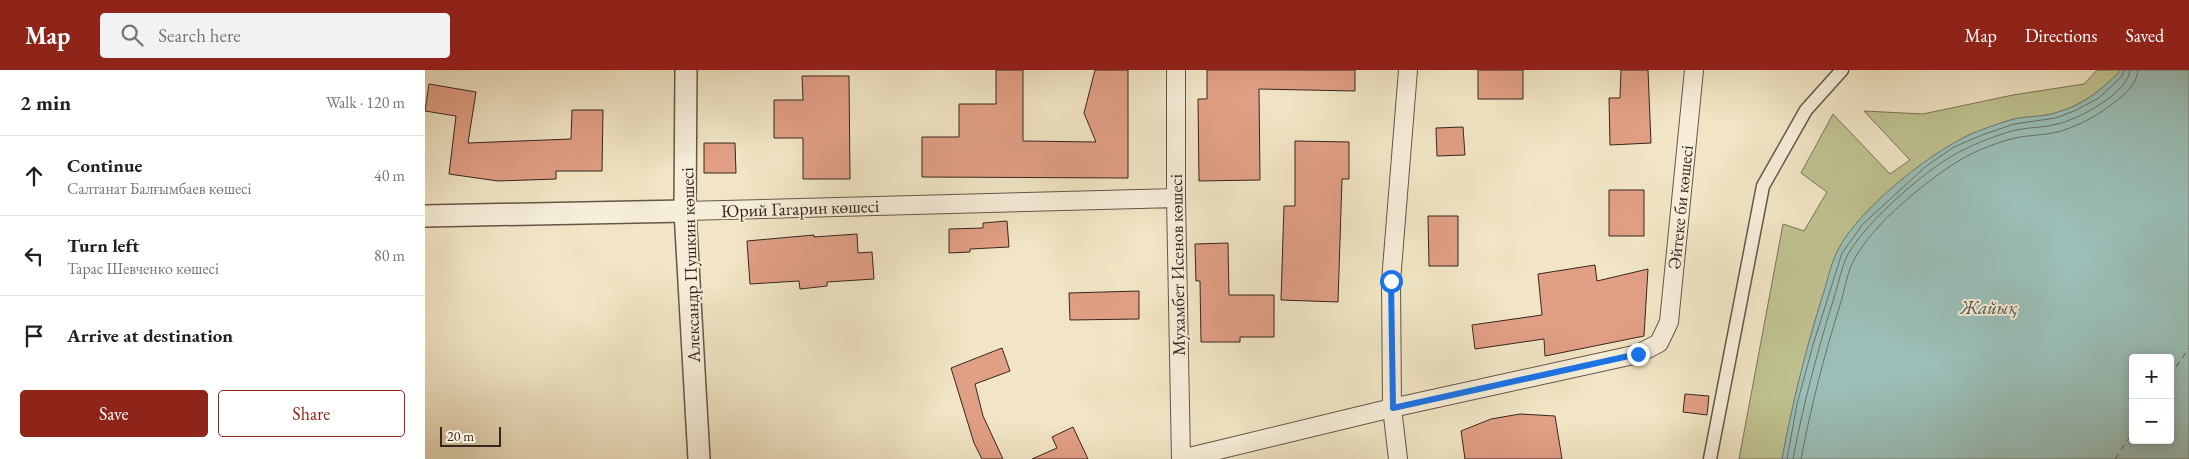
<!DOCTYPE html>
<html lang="en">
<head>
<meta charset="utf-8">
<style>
	:root { --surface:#fff; --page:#f2f2f2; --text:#202124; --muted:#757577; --line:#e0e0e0; --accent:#8f2418 }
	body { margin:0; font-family:"EB Garamond",serif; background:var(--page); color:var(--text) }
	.controls { position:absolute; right:15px; bottom:15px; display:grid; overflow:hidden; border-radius:5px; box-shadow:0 2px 12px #0003 }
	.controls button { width:45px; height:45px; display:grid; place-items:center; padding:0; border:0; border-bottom:1px solid var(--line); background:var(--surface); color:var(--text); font:25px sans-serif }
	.scale { position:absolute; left:15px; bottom:12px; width:61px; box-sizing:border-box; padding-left:5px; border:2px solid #36261f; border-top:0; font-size:14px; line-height:18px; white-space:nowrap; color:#36261f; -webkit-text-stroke:4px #f6eed9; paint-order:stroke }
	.stop { position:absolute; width:15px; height:15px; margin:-11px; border:4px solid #1a73e8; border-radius:50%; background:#fff }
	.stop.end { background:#1a73e8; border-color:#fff; box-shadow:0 1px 5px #0008 }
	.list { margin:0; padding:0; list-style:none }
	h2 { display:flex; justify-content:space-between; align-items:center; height:65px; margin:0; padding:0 20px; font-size:21px }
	h2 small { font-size:16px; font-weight:400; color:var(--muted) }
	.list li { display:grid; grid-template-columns:32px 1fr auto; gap:15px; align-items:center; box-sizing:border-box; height:80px; padding:0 20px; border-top:1px solid var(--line) }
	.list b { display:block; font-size:19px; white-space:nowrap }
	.list p { margin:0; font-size:16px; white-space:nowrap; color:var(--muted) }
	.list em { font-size:16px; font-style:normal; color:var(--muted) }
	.actions { display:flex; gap:10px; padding:15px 20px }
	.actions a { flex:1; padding:11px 0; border:1px solid var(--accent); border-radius:5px; text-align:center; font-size:18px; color:var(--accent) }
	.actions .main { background:var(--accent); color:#fff }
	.icon { flex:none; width:28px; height:28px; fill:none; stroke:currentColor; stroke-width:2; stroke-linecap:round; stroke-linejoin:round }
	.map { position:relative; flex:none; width:1764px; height:389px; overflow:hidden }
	header { display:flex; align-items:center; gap:30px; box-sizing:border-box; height:70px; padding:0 25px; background:var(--accent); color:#fff }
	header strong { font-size:24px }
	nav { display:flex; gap:28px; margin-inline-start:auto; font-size:18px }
	.search { width:350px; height:45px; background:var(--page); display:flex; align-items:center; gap:12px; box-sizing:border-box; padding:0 18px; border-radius:5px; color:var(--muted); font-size:19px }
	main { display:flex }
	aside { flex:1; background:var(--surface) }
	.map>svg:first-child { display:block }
	.green { fill:#bfc391; stroke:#7a7458 }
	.water { fill:#9bbfb8; stroke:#73827b; fill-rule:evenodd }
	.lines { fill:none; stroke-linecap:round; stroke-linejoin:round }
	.shore { stroke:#68726c; stroke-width:1 }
	.ferry { stroke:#54544d; stroke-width:1; stroke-dasharray:6 5; stroke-linecap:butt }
	.building { fill:#e19f85; stroke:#36261f }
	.pedestrian-casing { stroke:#655648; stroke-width:15 }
	.minor-casing { stroke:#655648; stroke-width:20 }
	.tertiary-casing { stroke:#655648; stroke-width:24 }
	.pedestrian { stroke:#f6eed9; stroke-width:12 }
	.minor { stroke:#f6eed9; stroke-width:18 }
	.tertiary { stroke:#f6eed9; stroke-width:21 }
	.route { stroke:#1a73e8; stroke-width:6 }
	.labels { text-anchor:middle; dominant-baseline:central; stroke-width:4; stroke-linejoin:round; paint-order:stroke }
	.street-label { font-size:18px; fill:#36261f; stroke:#f6eed9 }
	.water-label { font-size:19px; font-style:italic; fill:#54544d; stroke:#f6eed9 }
</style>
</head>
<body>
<header>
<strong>Map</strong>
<div class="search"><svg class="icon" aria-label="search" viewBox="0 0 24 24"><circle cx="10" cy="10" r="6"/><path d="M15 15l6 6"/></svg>Search here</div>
<nav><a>Map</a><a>Directions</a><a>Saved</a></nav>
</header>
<main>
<aside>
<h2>2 min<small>Walk · 120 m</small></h2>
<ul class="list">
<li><svg class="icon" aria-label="ahead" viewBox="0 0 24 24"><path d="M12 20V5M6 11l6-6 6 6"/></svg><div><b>Continue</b><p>Салтанат Балғымбаев көшесі</p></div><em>40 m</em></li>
<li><svg class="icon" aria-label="left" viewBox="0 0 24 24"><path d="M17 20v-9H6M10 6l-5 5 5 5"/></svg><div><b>Turn left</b><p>Тарас Шевченко көшесі</p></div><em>80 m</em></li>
<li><svg class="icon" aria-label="arrive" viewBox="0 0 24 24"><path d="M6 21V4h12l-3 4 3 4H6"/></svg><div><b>Arrive at destination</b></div></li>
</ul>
<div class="actions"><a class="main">Save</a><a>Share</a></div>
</aside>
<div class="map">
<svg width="1764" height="389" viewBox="0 0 1764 389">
	<rect width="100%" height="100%" fill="#f1e5c5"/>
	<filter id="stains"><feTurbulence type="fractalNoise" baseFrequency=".004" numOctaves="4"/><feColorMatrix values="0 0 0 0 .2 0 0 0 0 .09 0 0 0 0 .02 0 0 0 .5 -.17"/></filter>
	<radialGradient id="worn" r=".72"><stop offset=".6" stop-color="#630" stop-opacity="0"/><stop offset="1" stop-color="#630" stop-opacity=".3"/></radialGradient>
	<path class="green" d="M 1672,0 L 1696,0 C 1677,20 1656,36 1630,43 C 1617,47 1602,46 1589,49 C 1578,52 1567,56 1556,60 C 1513,75 1433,139 1413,180 C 1405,195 1402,215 1396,231 C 1380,283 1367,335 1357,389 L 1314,389 L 1358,154 L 1379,161 L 1402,122 L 1376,103 L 1408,44 L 1465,104 L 1485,90 L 1439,41 L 1498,44 L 1588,25 L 1659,14 Z"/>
	<path class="water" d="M 1696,0 L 1764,0 L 1764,389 L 1357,389 C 1367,335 1380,283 1396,231 C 1402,214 1405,195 1413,180 C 1433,139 1513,75 1556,60 C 1567,56 1578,52 1589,49 C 1602,46 1617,47 1630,43 C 1657,36 1677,20 1696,0 ZM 1708,288 L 1745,288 L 1745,370 L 1708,370 Z"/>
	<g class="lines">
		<path class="shore" d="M 1362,389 L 1372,334 L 1388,275 L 1417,183 L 1438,154 L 1500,97 L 1529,77 L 1557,65 L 1589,54 L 1631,48 L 1649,41 L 1674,28 L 1697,6 L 1699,0
			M 1368,389 C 1378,335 1392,283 1408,231 C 1413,216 1416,198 1423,184 C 1442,151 1500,100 1534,82 C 1552,73 1571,65 1591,60 C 1604,57 1619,58 1632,54 C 1652,50 1704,23 1705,0
			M 1376,389 C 1386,336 1399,286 1415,235 C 1420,220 1422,201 1430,188 C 1449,153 1501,111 1535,90 C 1552,80 1575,71 1595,67 C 1608,65 1623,65 1636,61 C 1658,54 1677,43 1695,28 C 1704,20 1712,12 1713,0"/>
		<path class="ferry" d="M 1745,306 L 1764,278
			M 1690,389 L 1708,362"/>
	</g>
	<path class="building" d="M 571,0 L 598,0 L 598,71 L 671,72 L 659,43 L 670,0 L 703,0 L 703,108 L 497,107 L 497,67 L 534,67 L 534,34 L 571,34 Z
		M 782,0 L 930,0 L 930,21 L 834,19 L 835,110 L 774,111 L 773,29 L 782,29 Z
		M 1053,0 L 1098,0 L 1098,29 L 1053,29 Z
		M 1196,0 L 1223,0 L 1226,73 L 1185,75 L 1184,28 L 1195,28 Z
		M 377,6 L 424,6 L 425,109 L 378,109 L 378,68 L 349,68 L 349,30 L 378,30 Z
		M 4,14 L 51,22 L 43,73 L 146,69 L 147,40 L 178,40 L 177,101 L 131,101 L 131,109 L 73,111 L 24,104 L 31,46 L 0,41 Z
		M 1038,57 L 1040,85 L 1012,86 L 1011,58 Z
		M 870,71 L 924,72 L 924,109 L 917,109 L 913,232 L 856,230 L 859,136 L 870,136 Z
		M 279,73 L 310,73 L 311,103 L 279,103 Z
		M 1184,120 L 1219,120 L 1219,166 L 1184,166 Z
		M 1003,146 L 1033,146 L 1033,196 L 1004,196 Z
		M 582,151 L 584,177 L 545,179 L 545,182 L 524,183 L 524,159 L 558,158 L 558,153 Z
		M 432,164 L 433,183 L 447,182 L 449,209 L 402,212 L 402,216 L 375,219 L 374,211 L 325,214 L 322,171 L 389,165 L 389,167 Z
		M 803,173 L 804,225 L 849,225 L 849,267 L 815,267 L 815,272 L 776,272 L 775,211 L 771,211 L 770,174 Z
		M 1170,195 L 1172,211 L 1223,199 L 1219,266 L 1120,286 L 1119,269 L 1050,279 L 1047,255 L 1117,245 L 1113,204 Z
		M 714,221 L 714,249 L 645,250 L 644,223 Z
		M 577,278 L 585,301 L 550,314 L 558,346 L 578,389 L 557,389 L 549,373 L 526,298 Z
		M 1260,324 L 1284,326 L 1282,345 L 1258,342 Z
		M 1095,344 L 1130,346 L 1137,389 L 1040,389 L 1036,361 L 1066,349 Z
		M 648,357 L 663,389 L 607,389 L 632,378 L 627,367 Z"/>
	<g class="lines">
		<g class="pedestrian-casing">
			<path id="pedestrian" d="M 1285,389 L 1338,116 L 1381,40 L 1417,0"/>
		</g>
		<g class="minor-casing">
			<path id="minor" d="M 751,0 L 751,128 L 756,389
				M 260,141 L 751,128
				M 756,389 L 967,338 L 1213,284 L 1234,273 L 1244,252 L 1269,0
				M 973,389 L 967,338 L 966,211 L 983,0"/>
		</g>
		<g class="tertiary-casing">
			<path id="tertiary" d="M 261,0 L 260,141 L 274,389
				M 0,146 L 260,141"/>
		</g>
		<use href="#pedestrian" class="pedestrian"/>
		<use href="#minor" class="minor"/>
		<use href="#tertiary" class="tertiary"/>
	</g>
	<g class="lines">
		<path class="route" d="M 966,211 L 968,338 L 1213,284"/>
	</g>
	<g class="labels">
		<g class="street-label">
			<text transform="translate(1255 137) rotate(-84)">Әйтеке би көшесі</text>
			<text transform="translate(375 138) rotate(-2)">Юрий Гагарин көшесі</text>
			<text transform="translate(265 195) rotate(-92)">Александр Пушкин көшесі</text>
			<text transform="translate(752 195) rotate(-91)">Мухамбет Исенов көшесі</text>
		</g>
		<g class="water-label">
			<text x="1564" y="237">Жайық</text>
		</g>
	</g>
	<rect width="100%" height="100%" filter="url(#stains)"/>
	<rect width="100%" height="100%" fill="url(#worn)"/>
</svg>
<div class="controls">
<button>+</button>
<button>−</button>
</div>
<div class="scale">20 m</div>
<div class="stop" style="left:966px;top:211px"></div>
<div class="stop end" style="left:1213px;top:284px"></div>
</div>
</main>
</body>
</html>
